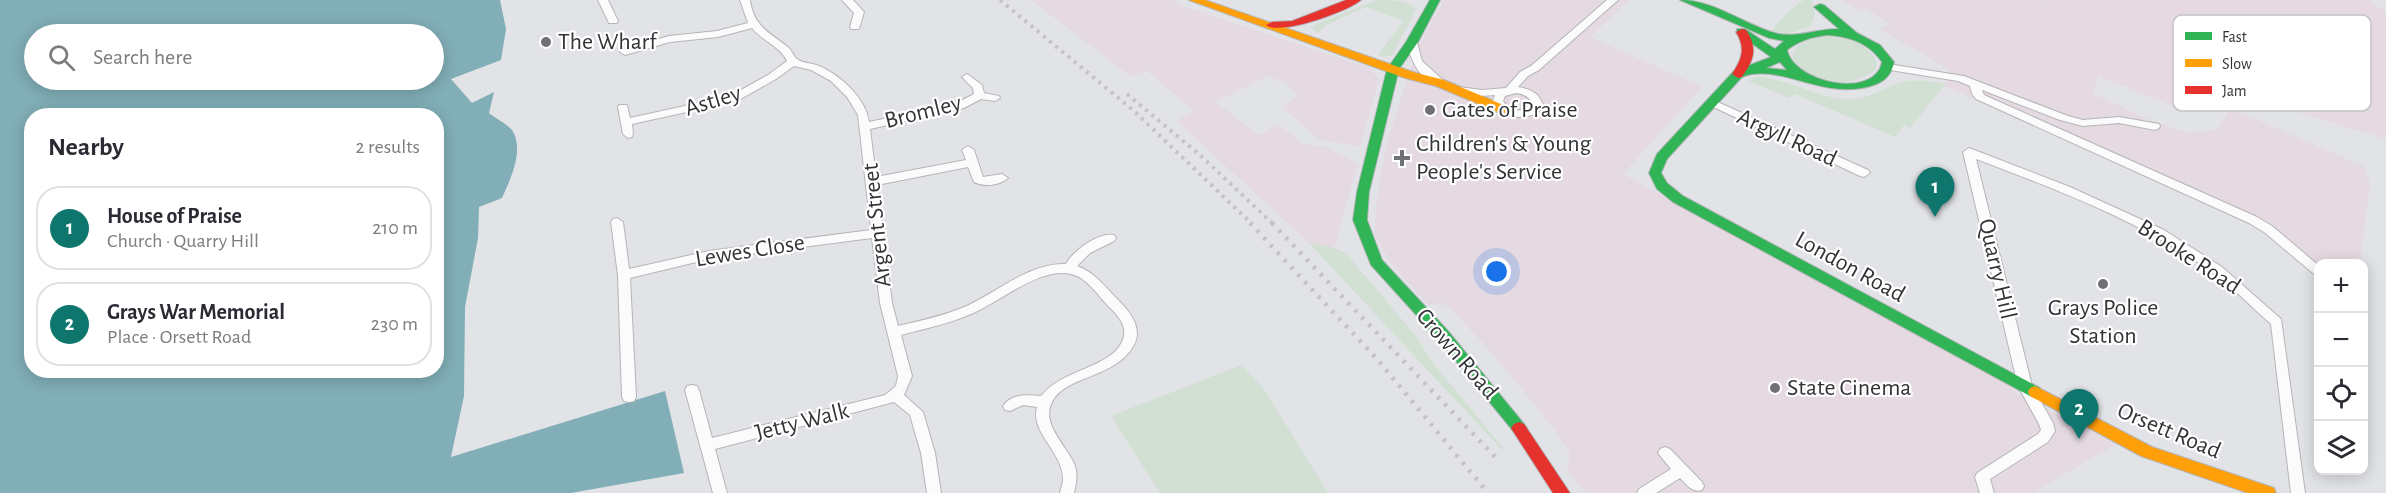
<!DOCTYPE html>
<html lang="en">
<head>
<meta charset="utf-8">
<style>
	:root { --surface:#fff; --page:#f7f7f7; --text:#2b2b33; --muted:#7c7c81; --line:#e1e1e2; --accent:#0f766e }
	body { margin:0; font-family:"Alegreya Sans",sans-serif; background:var(--page); color:var(--text) }
	.controls { position:absolute; right:18px; bottom:18px; display:grid; overflow:hidden; border-radius:12px; box-shadow:0 3px 15px #0003 }
	.controls button { width:54px; height:54px; display:grid; place-items:center; padding:0; border:0; border-bottom:2px solid var(--line); background:var(--surface); color:var(--text); font:30px sans-serif }
	.you { position:absolute; left:1497px; top:272px; width:21px; height:21px; margin:-15px; border:4px solid #fff; border-radius:50%; background:#1a73e8; box-shadow:0 0 0 9px #1a73e833 }
	.badge { display:grid; place-items:center; width:39px; height:39px; border-radius:50%; background:var(--accent); color:#fff; font-size:20px; font-weight:700 }
	.pin { position:absolute; translate:-50% -50px; filter:drop-shadow(0 2px 3px #0008) }
	.pin::after { content:''; position:absolute; top:32px; width:21px; height:18px; background:inherit; clip-path:polygon(0 0,100% 0,50% 100%) }
	.list { margin:0; padding:0; list-style:none }
	h2 { display:flex; justify-content:space-between; align-items:center; height:78px; margin:0; padding:0 24px; font-size:26px }
	h2 small { font-size:20px; font-weight:400; color:var(--muted) }
	.list li { display:grid; grid-template-columns:39px 1fr auto; gap:18px; align-items:center; box-sizing:border-box; height:84px; margin:0 12px 12px; padding:0 12px; border:2px solid var(--line); border-radius:24px }
	.list b { display:block; font-size:22px; white-space:nowrap }
	.list p { margin:0; font-size:20px; white-space:nowrap; color:var(--muted) }
	.list em { font-size:20px; font-style:normal; color:var(--muted) }
	.icon { flex:none; width:33px; height:33px; fill:none; stroke:currentColor; stroke-width:2; stroke-linecap:round; stroke-linejoin:round }
	.map { position:relative; flex:none; width:2386px; height:493px; overflow:hidden }
	.search { position:absolute; background:var(--surface); box-shadow:0 3px 15px #0003; left:24px; top:24px; width:420px; height:66px; display:flex; align-items:center; gap:15px; box-sizing:border-box; padding:0 21px; border-radius:33px; color:var(--muted); font-size:22px }
	.panel { position:absolute; background:var(--surface); box-shadow:0 3px 15px #0003; left:24px; top:108px; width:420px; height:270px; border-radius:24px }
	.map>svg:first-child { display:block }
	.commercial { fill:#e5d9e2 }
	.industrial { fill:#e6d9e1 }
	.green { fill:#d2e0d3 }
	.water { fill:#81aeb7; fill-rule:evenodd }
	.lines { fill:none; stroke-linecap:round; stroke-linejoin:round }
	.street-casing { stroke:#b4b5b8; stroke-width:2 }
	.fast-casing { stroke:#b4b5b8; stroke-width:2 }
	.slow-casing { stroke:#b4b5b8; stroke-width:2 }
	.jam-casing { stroke:#b4b5b8; stroke-width:2 }
	.street { fill:#fbfbfb; fill-rule:evenodd }
	.fast { fill:#30b455; fill-rule:evenodd }
	.slow { fill:#ff9f0a; fill-rule:evenodd }
	.jam { fill:#e5322d; fill-rule:evenodd }
	.rail-far1 { stroke:#c3c3c3; stroke-width:4; stroke-dasharray:3 5; stroke-linecap:butt }
	.rail { stroke:#c3c3c3; stroke-width:4.5; stroke-dasharray:3 7; stroke-linecap:butt }
	.poi-dot { fill:#707175; stroke:#fff; stroke-width:2 }
	.labels { text-anchor:middle; dominant-baseline:central; stroke-width:4.5; stroke-linejoin:round; paint-order:stroke }
	.poi-label { font-size:24px; fill:#323337; stroke:#fff; text-anchor:start }
	.street-label { font-size:24px; fill:#323337; stroke:#fff }
	.key { fill:#fff; stroke:#c2c2c3; stroke-width:1.5 }
	.key-label { font-size:16px; fill:#323337 }
</style>
</head>
<body>
<div class="map">
<svg width="2386" height="493" viewBox="0 0 2386 493">
	<rect width="100%" height="100%" fill="#e2e3e7"/>
	<path class="commercial" d="M 1031,0 L 1171,0 L 1185,7 L 1368,67 L 1379,79 L 1360,147 L 1319,139 L 1282,107 L 1298,96 L 1285,82 L 1267,76 L 1215,102 L 1259,135 L 1278,124 L 1303,144 L 1326,147 L 1358,164 L 1334,248 L 1308,242 L 1177,121 L 1194,111 L 1147,71 L 1130,76 Z
		M 1444,0 L 1629,0 L 1590,37 L 1702,87 L 1623,174 L 2005,384 L 2019,395 L 2116,444 L 2033,493 L 1586,493 L 1567,471 L 1570,453 L 1557,433 L 1525,393 L 1485,345 L 1447,306 L 1440,303 L 1429,305 L 1404,279 L 1389,260 L 1375,234 L 1376,206 L 1385,149 L 1417,49 Z
		M 1841,0 L 2047,0 L 2048,9 L 2099,76 L 2092,93 L 2145,118 L 2187,133 L 2217,130 L 2230,108 L 2363,166 L 2370,183 L 2360,263 L 2318,264 L 2318,277 L 2264,231 L 2161,182 L 1945,86 L 1948,69 L 1880,29 L 1891,24 L 1864,8 L 1859,10 Z"/>
	<path class="industrial" d="M 2047,0 L 2370,0 L 2371,3 L 2386,12 L 2386,139 L 2212,86 L 2187,112 L 2099,76 L 2048,9 Z"/>
	<path class="green" d="M 1376,0 C 1390,0 1411,0 1416,10 L 1392,55 L 1384,57 L 1378,55 L 1404,21 L 1366,7 L 1326,25 L 1318,33 L 1311,28 L 1314,25 Z
		M 1803,0 L 1812,0 L 1815,15 L 1810,26 L 1788,34 L 1772,31 L 1784,16 Z
		M 1826,36 C 1846,38 1871,42 1877,64 L 1875,70 C 1866,77 1856,81 1845,82 C 1831,83 1779,69 1796,48 C 1802,40 1817,38 1826,36 Z
		M 1755,77 C 1789,77 1821,102 1855,99 C 1871,97 1884,88 1899,83 C 1913,78 1932,82 1946,83 L 1910,128 L 1904,125 L 1895,137 L 1795,94 L 1789,98 L 1749,81 Z
		M 1308,242 L 1334,248 L 1346,253 L 1415,335 L 1433,363 L 1504,449 L 1501,449 Z
		M 1241,365 L 1264,389 L 1328,493 L 1160,493 L 1111,416 Z"/>
	<path class="water" d="M 0,0 L 500,0 L 506,29 L 501,60 L 451,79 L 472,103 L 494,92 L 489,113 C 495,118 507,124 512,130 C 525,150 510,180 502,198 L 479,207 L 478,238 L 465,307 L 464,396 L 451,457 L 665,391 L 684,473 L 571,493 L 0,493 ZM 34,34 L 434,34 L 434,80 L 34,80 ZM 32,116 L 436,116 L 436,370 L 32,370 Z"/>
	<g class="lines">
		<g class="street-casing">
			<path id="street" d="M 598,0 L 608,0 L 618,21 L 617,23 L 609,23 Z
				M 740,0 L 750,0 C 754,28 770,32 789,48 C 792,51 794,57 797,59 C 801,63 813,63 819,66 C 840,75 866,98 869,122 L 957,103 L 974,94 L 973,88 L 962,77 L 967,74 L 982,85 L 984,93 L 999,96 L 1000,98 L 995,101 L 981,99 L 964,108 L 870,129 L 876,177 L 966,160 L 962,150 L 968,146 L 974,150 L 983,177 L 1002,174 L 1008,178 C 999,186 984,187 974,182 L 968,167 L 877,185 L 892,303 L 898,326 C 920,321 942,316 962,308 C 996,294 1027,263 1066,264 C 1073,251 1098,232 1114,235 L 1116,238 L 1114,241 L 1090,253 L 1077,266 C 1095,272 1106,288 1119,301 C 1130,312 1143,328 1134,345 C 1116,379 1063,375 1051,404 C 1042,426 1068,447 1075,466 C 1078,476 1076,484 1074,493 L 1060,493 C 1061,488 1063,483 1063,479 C 1063,452 1030,433 1037,407 L 1023,405 L 1010,411 L 1005,410 L 1003,406 C 1012,393 1027,395 1041,396 C 1062,369 1110,368 1122,342 C 1129,327 1118,315 1108,306 C 1098,295 1086,277 1071,274 C 1041,266 998,303 971,314 C 948,324 924,329 901,335 L 912,376 L 904,395 L 923,412 L 935,453 L 941,493 L 927,493 L 921,453 L 910,415 L 894,402 L 715,449 L 727,493 L 713,493 L 685,390 L 687,386 L 692,385 L 697,386 L 699,390 L 712,438 L 885,395 L 896,386 L 898,376 L 880,303 L 872,238 L 709,259 L 630,278 L 636,397 L 634,401 L 629,402 L 624,401 L 622,397 L 618,275 L 611,222 L 613,219 L 617,218 L 623,222 L 629,269 L 709,251 L 871,230 L 858,115 L 847,97 L 831,81 L 811,70 L 794,66 L 776,79 L 737,101 L 632,124 L 633,134 L 632,137 L 628,138 L 623,134 L 618,107 L 619,105 L 627,105 L 630,118 L 730,96 L 768,75 L 787,61 C 781,47 761,40 752,28 L 718,37 L 670,42 L 625,55 L 620,52 L 621,50 L 669,36 L 717,31 L 748,23 Z
				M 842,0 L 853,0 L 864,12 L 859,29 L 851,29 L 850,27 L 854,13 Z
				M 1607,0 L 1618,0 L 1539,70 L 1528,76 L 1518,87 C 1531,89 1539,93 1543,105 L 1538,113 C 1520,120 1503,119 1493,101 L 1495,95 C 1483,96 1464,97 1454,90 L 1459,87 L 1482,90 L 1506,88 L 1520,72 L 1531,66 ZM 1516,93 C 1524,94 1530,97 1533,105 L 1530,109 C 1519,112 1510,111 1503,101 L 1505,96 Z
				M 1412,39 L 1417,42 L 1422,61 L 1444,81 L 1445,83 L 1444,85 C 1424,88 1409,59 1407,42 Z
				M 1888,64 L 1964,76 L 2068,116 L 2083,120 L 2119,117 L 2159,124 L 2160,126 L 2159,128 L 2155,130 L 2119,123 L 2083,126 L 2060,120 L 1982,90 L 1984,95 L 2257,217 L 2272,226 L 2318,265 L 2318,275 L 2314,274 L 2264,232 L 2249,223 L 1976,99 L 1972,94 L 1970,86 L 1958,81 L 1884,69 L 1883,67 Z
				M 1711,99 L 1868,170 L 1870,173 L 1864,177 L 1860,176 L 1707,104 L 1706,102 Z
				M 1969,148 L 2070,187 L 2164,230 L 2222,267 L 2281,319 L 2305,493 L 2291,493 L 2271,324 C 2251,307 2233,287 2212,272 C 2141,221 2058,190 1976,159 L 2032,386 L 2053,423 L 2055,431 L 2048,442 L 1990,479 L 1994,493 L 1980,493 L 1975,477 L 1977,473 L 2038,434 L 2041,430 L 2039,424 L 2018,386 L 1963,152 Z
				M 1665,447 L 1670,449 L 1702,482 L 1704,486 L 1702,490 C 1692,493 1687,485 1680,478 L 1656,493 L 1637,493 L 1639,489 L 1671,469 L 1658,453 L 1660,449 Z"/>
		</g>
		<g class="fast-casing">
			<path id="fast" d="M 1430,0 L 1440,0 L 1418,42 L 1399,69 L 1369,192 L 1367,220 L 1382,260 L 1448,331 L 1524,424 L 1527,428 L 1524,432 L 1519,434 L 1514,432 L 1438,339 L 1371,265 L 1353,220 L 1357,192 L 1387,69 L 1406,42 Z
				M 1680,0 C 1714,0 1743,24 1775,33 C 1796,39 1818,28 1839,29 L 1814,7 L 1820,4 L 1824,5 L 1857,33 L 1880,45 L 1894,62 C 1892,74 1885,81 1874,85 C 1824,102 1781,62 1742,77 L 1667,159 L 1661,173 L 1667,183 L 1683,196 L 2040,388 L 2042,392 L 2040,396 L 2035,398 L 2030,396 L 1673,202 L 1657,189 L 1649,173 L 1657,154 L 1734,71 L 1771,57 L 1737,33 L 1737,29 L 1745,29 L 1775,49 L 1784,41 L 1769,38 ZM 1828,35 C 1851,37 1869,43 1882,62 C 1875,100 1794,83 1787,50 C 1800,40 1812,37 1828,35 ZM 1780,62 L 1787,70 L 1766,68 Z"/>
		</g>
		<g class="slow-casing">
			<path id="slow" d="M 1189,0 L 1205,0 L 1413,72 L 1444,80 L 1508,107 L 1510,110 L 1508,113 L 1500,113 L 1436,86 L 1405,78 Z
				M 2035,386 L 2152,447 L 2274,488 L 2276,493 L 2248,493 L 2141,456 L 2030,396 L 2028,392 L 2030,388 Z"/>
		</g>
		<g class="jam-casing">
			<path id="jam" d="M 1346,0 L 1361,0 C 1349,11 1280,36 1266,25 L 1272,22 L 1292,21 Z
				M 1742,29 L 1746,30 C 1758,48 1754,60 1742,77 L 1738,78 L 1732,74 C 1742,59 1746,48 1736,32 Z
				M 1519,422 L 1524,424 L 1570,493 L 1553,493 L 1511,428 L 1514,424 Z"/>
		</g>
		<use href="#street" class="street"/>
		<use href="#fast" class="fast"/>
		<use href="#slow" class="slow"/>
		<use href="#jam" class="jam"/>
		<path class="rail-far1" d="M 1000,0 L 1134,111 L 1252,224
			M 1127,94 L 1200,155 L 1273,224"/>
		<path class="rail" d="M 1250,223 L 1377,359 L 1488,493
			M 1272,223 L 1499,461"/>
	</g>
	<g class="poi-dot">
		<circle cx="546" cy="42" r="6"/>
		<circle cx="1430" cy="110" r="6"/>
		<path d="M1399 149h6v6h6v6h-6v6h-6v-6h-6v-6h6z"/>
		<circle cx="2103" cy="284" r="6"/>
		<circle cx="1775" cy="388" r="6"/>
	</g>
	<g class="labels">
		<g class="poi-label">
			<text x="558" y="42">The Wharf</text>
			<text x="1442" y="110">Gates of Praise</text>
			<text x="1416" y="144">Children's &amp; Young<tspan x="1416" dy="28">People's Service</tspan></text>
			<text x="2103" y="308" text-anchor="middle">Grays Police<tspan x="2103" dy="28">Station</tspan></text>
			<text x="1787" y="388">State Cinema</text>
		</g>
		<g class="street-label">
			<text transform="translate(713 101) rotate(-17)">Astley</text>
			<text transform="translate(923 112) rotate(-14)">Bromley</text>
			<text transform="translate(1787 138) rotate(25)">Argyll Road</text>
			<text transform="translate(877 225) rotate(-96)">Argent Street</text>
			<text transform="translate(750 251) rotate(-9)">Lewes Close</text>
			<text transform="translate(2189 257) rotate(33)">Brooke Road</text>
			<text transform="translate(1850 267) rotate(29)">London Road</text>
			<text transform="translate(1997 269) rotate(77)">Quarry Hill</text>
			<text transform="translate(1457 354) rotate(49)">Crown Road</text>
			<text transform="translate(802 422) rotate(-14)">Jetty Walk</text>
			<text transform="translate(2169 431) rotate(23)">Orsett Road</text>
		</g>
	</g>
	<rect x="2173" y="15" width="198" height="96" rx="9" class="key"/>
	<rect x="2185" y="32" width="27" height="8" fill="#30b455"/>
	<rect x="2185" y="59" width="27" height="8" fill="#ff9f0a"/>
	<rect x="2185" y="86" width="27" height="8" fill="#e5322d"/>
	<g class="key-label">
		<text x="2222" y="42">Fast</text>
		<text x="2222" y="69">Slow</text>
		<text x="2222" y="96">Jam</text>
	</g>
</svg>
<div class="controls">
<button>+</button>
<button>−</button>
<button><svg class="icon" aria-label="locate" viewBox="0 0 24 24"><circle cx="12" cy="12" r="6"/><path d="M12 2v4M12 18v4M2 12h4M18 12h4"/></svg></button>
<button><svg class="icon" aria-label="layers" viewBox="0 0 24 24"><path d="M12 4l9 5-9 5-9-5zM3 14l9 5 9-5"/></svg></button>
</div>
<div class="you"></div>
<div class="pin badge" style="left:1935px;top:217px">1</div>
<div class="pin badge" style="left:2079px;top:439px">2</div>
<div class="search"><svg class="icon" aria-label="search" viewBox="0 0 24 24"><circle cx="10" cy="10" r="6"/><path d="M15 15l6 6"/></svg>Search here</div>
<section class="panel">
<h2>Nearby<small>2 results</small></h2>
<ul class="list">
<li><span class="badge">1</span><div><b>House of Praise</b><p>Church · Quarry Hill</p></div><em>210 m</em></li>
<li><span class="badge">2</span><div><b>Grays War Memorial</b><p>Place · Orsett Road</p></div><em>230 m</em></li>
</ul>
</section>
</div>
</body>
</html>
